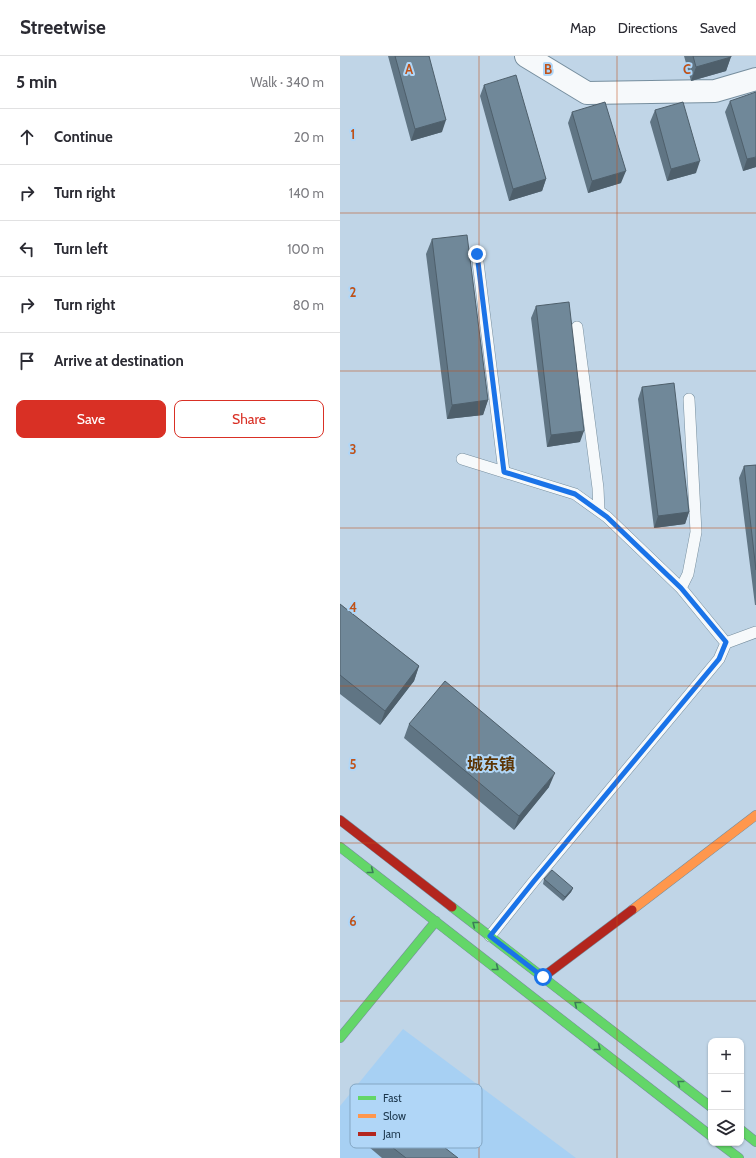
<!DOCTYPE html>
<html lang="en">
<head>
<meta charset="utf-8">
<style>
	:root { --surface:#fff; --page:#f2f2f3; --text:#2b2b33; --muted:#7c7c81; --line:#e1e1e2; --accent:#d93025 }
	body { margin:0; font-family:Cabin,"Noto Sans SC",sans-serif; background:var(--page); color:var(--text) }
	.controls { position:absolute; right:12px; bottom:12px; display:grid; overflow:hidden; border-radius:8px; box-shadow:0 1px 3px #0004 }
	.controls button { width:36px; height:36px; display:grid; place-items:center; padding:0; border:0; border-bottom:1px solid var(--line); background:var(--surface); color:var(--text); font:20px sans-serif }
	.stop { position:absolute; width:12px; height:12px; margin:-9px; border:3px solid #1a73e8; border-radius:50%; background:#fff }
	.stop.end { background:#1a73e8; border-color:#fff; box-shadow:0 1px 4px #0008 }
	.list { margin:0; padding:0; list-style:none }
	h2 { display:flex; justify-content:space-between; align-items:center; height:52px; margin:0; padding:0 16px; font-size:17px }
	h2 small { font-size:13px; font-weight:400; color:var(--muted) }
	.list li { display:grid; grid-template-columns:26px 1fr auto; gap:12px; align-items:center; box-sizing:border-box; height:56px; padding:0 16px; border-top:1px solid var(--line) }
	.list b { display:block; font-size:15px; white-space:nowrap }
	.list em { font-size:13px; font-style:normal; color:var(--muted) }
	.actions { display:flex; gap:8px; padding:12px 16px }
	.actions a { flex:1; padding:9px 0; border:1px solid var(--accent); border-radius:8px; text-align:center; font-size:14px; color:var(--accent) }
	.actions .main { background:var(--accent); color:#fff }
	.icon { flex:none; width:22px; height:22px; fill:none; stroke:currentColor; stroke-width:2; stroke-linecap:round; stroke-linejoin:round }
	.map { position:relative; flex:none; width:416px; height:1102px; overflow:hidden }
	header { display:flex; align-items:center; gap:24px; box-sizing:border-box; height:56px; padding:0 20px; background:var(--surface); border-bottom:1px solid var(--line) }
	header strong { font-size:19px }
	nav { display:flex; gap:22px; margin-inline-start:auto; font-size:14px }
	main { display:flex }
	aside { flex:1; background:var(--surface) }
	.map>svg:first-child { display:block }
	.built { fill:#a7d0f3 }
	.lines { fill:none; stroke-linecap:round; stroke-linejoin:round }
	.lane-casing { stroke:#768e9e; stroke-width:12 }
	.street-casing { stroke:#768e9e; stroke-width:24 }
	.fast-casing { stroke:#768e9e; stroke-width:10 }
	.slow-casing { stroke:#768e9e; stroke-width:10 }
	.jam-casing { stroke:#768e9e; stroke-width:10 }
	.lane { stroke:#f6f9fb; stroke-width:11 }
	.street { stroke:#f6f9fb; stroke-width:22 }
	.fast { stroke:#63d668; stroke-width:9 }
	.slow { stroke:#ff974d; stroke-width:9 }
	.jam { stroke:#b3261e; stroke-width:9 }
	.wall { fill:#607584 }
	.shaded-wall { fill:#4e5f6b }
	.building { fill:#708899; stroke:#4e5f6b }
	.oneway { stroke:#3b7d58 }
	.route { stroke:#1a73e8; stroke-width:5 }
	.grid { fill:none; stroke:#bf5219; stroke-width:1; stroke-opacity:0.55 }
	.labels { text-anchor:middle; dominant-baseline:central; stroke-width:4; stroke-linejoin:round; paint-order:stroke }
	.district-label { font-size:16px; font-weight:bold; fill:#5c3505; stroke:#b0d6f7 }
	.key { fill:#b0d6f7; stroke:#83a6c3; stroke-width:1 }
	.key-label { font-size:11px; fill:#1a354b }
	.grid-label { font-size:13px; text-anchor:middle; font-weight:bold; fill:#bf5219; stroke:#b0d6f7; stroke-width:4; stroke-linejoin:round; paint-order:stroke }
</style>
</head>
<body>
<header>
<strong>Streetwise</strong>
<nav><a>Map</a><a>Directions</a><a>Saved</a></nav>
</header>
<main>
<aside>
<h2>5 min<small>Walk · 340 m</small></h2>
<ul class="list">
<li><svg class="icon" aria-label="ahead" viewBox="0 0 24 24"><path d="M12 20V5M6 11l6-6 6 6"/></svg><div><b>Continue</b></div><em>20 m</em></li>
<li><svg class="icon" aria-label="right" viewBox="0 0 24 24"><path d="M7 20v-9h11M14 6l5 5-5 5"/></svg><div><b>Turn right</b></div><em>140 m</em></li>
<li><svg class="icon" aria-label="left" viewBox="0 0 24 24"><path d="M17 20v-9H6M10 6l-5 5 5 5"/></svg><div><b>Turn left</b></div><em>100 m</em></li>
<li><svg class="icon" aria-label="right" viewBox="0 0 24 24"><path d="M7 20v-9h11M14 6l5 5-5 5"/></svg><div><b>Turn right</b></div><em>80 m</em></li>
<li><svg class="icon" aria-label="arrive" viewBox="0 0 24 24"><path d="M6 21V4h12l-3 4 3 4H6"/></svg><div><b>Arrive at destination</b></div></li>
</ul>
<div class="actions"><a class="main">Save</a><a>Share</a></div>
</aside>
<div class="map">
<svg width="416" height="1102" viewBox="0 0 416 1102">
	<rect width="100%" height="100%" fill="#c0d5e7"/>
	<path class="built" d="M 63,973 L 236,1102 L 0,1102 L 0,1050 Z"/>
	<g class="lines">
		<g class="lane-casing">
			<path id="lane" d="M 137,198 L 164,416
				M 237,271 L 258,432 L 259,455
				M 122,403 L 235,438 L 267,461 L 341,532 L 386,587 L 379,603 L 194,825 L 150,880
				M 341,532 L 348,518 L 356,476 L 349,343
				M 386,587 L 416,576"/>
		</g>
		<g class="street-casing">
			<path id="street" d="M 186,0 L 247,37 L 375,35 L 416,23"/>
		</g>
		<g class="fast-casing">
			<path id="fast" d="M 0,791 L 371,1080
				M 112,851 L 371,1051
				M 0,982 L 96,865
				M 401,1074 L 416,1086
				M 379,1087 L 399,1102"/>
		</g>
		<g class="slow-casing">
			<path id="slow" d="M 292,854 L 416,759"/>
		</g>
		<g class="jam-casing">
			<path id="jam" d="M 0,764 L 112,851
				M 203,921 L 292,854"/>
		</g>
		<use href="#lane" class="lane"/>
		<use href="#street" class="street"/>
		<use href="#fast" class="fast"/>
		<use href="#slow" class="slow"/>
		<use href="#jam" class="jam"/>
	</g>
	<path class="wall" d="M 48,0 L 89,0 L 102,76 L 71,85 Z
		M 344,0 L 391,0 L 386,15 L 351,25 Z
		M 144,29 L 206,123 L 202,135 L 169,145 L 140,40 Z
		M 390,45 L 416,111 L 403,115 L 385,56 Z
		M 315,54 L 356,117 L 327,125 L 310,66 Z
		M 232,56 L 281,127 L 248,137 L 228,67 Z
		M 92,183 L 148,344 L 143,359 L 107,363 L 86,198 Z
		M 196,250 L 240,386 L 207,391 L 191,262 Z
		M 302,331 L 349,456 L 345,468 L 314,472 L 298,343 Z
		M 416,409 L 416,549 L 415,549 L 399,422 L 404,410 Z
		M 0,548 L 79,610 L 74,625 L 40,669 L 0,638 Z
		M 69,668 L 209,731 L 174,774 L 64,682 Z
		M 204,823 L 233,832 L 231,836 L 223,845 L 203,828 Z
		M 34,1077 L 118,1102 L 42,1102 L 29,1091 Z"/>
	<path class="shaded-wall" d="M 391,1 L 386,15 L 351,25 L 356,11 Z
		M 106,64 L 102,76 L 71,85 L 75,73 Z
		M 416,101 L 416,111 L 403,115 L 407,103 Z
		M 360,105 L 356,117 L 327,125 L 331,113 Z
		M 286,115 L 281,127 L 248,137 L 252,125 Z
		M 206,123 L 202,135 L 169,145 L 173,133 Z
		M 148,344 L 143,359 L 107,363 L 112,349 Z
		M 244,375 L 240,386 L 207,391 L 211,379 Z
		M 349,456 L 345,468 L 314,472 L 318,460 Z
		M 79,610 L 74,625 L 40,669 L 45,655 Z
		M 215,717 L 209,731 L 174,774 L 179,760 Z
		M 233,832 L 231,836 L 223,845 L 225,841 Z"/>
	<path class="building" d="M 55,0 L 89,0 L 106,64 L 75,73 Z
		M 353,0 L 391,0 L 391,1 L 356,11 Z
		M 176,19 L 206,123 L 173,133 L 144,29 Z
		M 416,36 L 416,101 L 407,103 L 390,45 Z
		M 265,46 L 286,115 L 252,125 L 232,56 Z
		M 343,46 L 360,105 L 331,113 L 315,54 Z
		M 127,179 L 148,344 L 112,349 L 92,183 Z
		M 229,246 L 244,375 L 211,379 L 196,250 Z
		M 334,327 L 349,456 L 318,460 L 302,331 Z
		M 416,409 L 416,514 L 404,410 Z
		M 0,548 L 79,610 L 45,655 L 0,619 Z
		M 105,625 L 215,717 L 179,760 L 69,668 Z
		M 212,814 L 233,832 L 225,841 L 204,823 Z
		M 54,1052 L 118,1102 L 66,1102 L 34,1077 Z"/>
	<defs><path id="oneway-chevron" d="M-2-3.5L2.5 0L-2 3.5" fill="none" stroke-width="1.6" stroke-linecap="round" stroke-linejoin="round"/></defs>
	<g class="oneway">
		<use href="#oneway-chevron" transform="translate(31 815) rotate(38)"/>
		<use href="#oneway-chevron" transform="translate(135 868) rotate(-142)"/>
		<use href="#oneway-chevron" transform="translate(156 912) rotate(38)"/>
		<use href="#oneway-chevron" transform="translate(237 948) rotate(-142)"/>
		<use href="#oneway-chevron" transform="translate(258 992) rotate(38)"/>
		<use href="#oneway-chevron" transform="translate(340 1027) rotate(-142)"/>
	</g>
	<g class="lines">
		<path class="route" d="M 137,198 L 164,416 L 235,438 L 267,461 L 341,532 L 386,586 L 379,603 L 194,825 L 150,880 L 203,921"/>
	</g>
	<path class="grid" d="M 139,0 L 139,1102M 277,0 L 277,1102M 0,157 L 416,157M 0,315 L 416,315M 0,472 L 416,472M 0,630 L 416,630M 0,787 L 416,787M 0,945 L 416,945"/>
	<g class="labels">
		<g class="district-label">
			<text x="151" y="708">城东镇</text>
		</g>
	</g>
	<rect x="10" y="1028" width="132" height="64" rx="6" class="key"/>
	<rect x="18" y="1040" width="18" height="4" fill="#63d668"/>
	<rect x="18" y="1058" width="18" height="4" fill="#ff974d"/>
	<rect x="18" y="1076" width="18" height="4" fill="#b3261e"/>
	<g class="key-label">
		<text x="43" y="1046">Fast</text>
		<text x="43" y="1064">Slow</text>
		<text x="43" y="1082">Jam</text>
	</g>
	<g class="grid-label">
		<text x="69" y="18">A</text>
		<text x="208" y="18">B</text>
		<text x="347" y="18">C</text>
		<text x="13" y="83">1</text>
		<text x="13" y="241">2</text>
		<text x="13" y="398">3</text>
		<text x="13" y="556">4</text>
		<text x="13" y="713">5</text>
		<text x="13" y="870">6</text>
	</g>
</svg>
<div class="controls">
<button>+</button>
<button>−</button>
<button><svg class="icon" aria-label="layers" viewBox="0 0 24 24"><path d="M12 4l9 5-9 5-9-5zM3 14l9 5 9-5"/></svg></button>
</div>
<div class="stop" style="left:203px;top:921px"></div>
<div class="stop end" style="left:137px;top:198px"></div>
</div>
</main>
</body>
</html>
